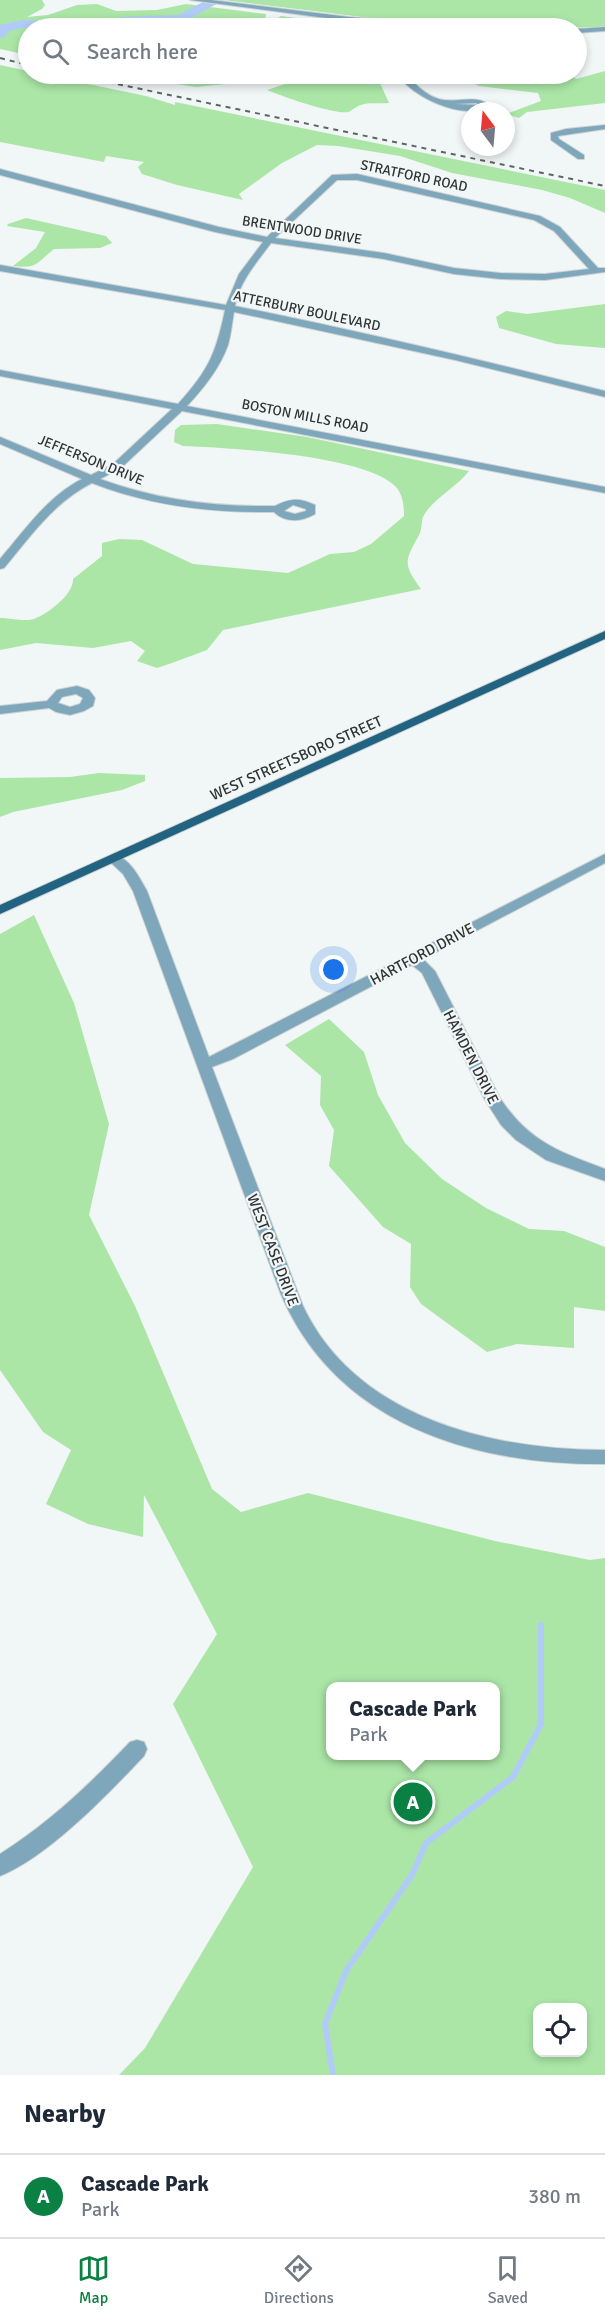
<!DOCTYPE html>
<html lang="en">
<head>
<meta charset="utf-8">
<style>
	:root { --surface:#fff; --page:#f2f2f3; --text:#1f2937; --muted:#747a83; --line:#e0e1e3; --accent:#0b8043 }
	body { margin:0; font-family:Signika,sans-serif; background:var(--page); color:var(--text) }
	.controls { position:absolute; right:18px; bottom:18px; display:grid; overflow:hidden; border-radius:12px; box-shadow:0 3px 9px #0003 }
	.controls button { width:54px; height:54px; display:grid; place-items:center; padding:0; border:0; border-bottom:2px solid var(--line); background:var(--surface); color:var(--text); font:30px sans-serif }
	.compass { position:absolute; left:461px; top:102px; width:54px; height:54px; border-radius:50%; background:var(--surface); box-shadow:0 3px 9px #0003; rotate:344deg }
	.you { position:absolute; left:334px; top:970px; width:21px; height:21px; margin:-15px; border:4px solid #fff; border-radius:50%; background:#1a73e8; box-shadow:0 0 0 9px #1a73e833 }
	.badge { display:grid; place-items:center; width:39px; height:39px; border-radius:50%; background:var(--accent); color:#fff; font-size:20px; font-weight:700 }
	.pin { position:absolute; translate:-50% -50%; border:3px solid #fff; box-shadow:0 2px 6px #0006 }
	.popup { position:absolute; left:326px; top:1682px; width:174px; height:78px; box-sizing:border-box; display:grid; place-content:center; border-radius:12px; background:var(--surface); filter:drop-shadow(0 2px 4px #0005); font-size:20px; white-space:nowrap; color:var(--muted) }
	.popup b { font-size:22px; color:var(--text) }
	.popup::after { content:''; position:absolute; left:50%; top:100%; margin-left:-12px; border:12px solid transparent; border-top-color:var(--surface) }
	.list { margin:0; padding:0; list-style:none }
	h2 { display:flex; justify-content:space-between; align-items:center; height:78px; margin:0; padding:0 24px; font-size:26px }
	h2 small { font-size:20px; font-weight:400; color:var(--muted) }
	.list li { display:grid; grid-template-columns:39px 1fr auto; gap:18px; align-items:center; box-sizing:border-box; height:84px; padding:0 24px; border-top:2px solid var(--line) }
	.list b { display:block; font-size:22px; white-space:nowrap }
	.list p { margin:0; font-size:20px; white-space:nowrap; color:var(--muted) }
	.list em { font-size:20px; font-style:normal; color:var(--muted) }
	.icon { flex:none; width:33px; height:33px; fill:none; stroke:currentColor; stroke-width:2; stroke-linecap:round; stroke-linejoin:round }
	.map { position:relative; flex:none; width:605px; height:2075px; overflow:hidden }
	.search { position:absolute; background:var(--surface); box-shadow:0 3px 9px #0003; left:18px; right:18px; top:18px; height:66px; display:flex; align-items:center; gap:15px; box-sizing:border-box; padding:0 21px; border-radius:33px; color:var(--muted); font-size:22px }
	.sheet { height:162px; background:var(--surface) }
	nav { display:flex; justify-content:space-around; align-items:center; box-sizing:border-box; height:84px; border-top:2px solid var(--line); background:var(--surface); font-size:16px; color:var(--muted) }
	nav a { display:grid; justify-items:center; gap:3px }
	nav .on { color:var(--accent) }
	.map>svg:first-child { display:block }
	.green { fill:#abe6a7; fill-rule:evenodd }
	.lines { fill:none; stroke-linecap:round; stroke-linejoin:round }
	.stream { stroke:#b1cbf9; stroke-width:6 }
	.river { fill:#b1cbf9; fill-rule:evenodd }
	.minor-casing { stroke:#ced3d3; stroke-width:2 }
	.major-casing { stroke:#ced3d3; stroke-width:2 }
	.minor { fill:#7fa7bc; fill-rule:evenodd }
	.major { fill:#226381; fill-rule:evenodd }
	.rail { stroke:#616464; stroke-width:2; stroke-dasharray:5 5; stroke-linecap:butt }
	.labels { text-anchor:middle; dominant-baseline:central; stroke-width:4.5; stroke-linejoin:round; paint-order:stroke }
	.far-street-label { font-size:14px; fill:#313333; stroke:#f1f6f6 }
	.street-label { font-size:15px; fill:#313333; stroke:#f1f6f6 }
</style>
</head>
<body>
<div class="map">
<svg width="605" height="2075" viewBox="0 0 605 2075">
	<rect width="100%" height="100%" fill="#f1f6f6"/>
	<path class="green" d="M 0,0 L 42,0 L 45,5 L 42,9 L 27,17 L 48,15 L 77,5 L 97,4 L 116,11 L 157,10 L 186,4 L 266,14 L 265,23 L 249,28 L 28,28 L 28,55 L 0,49 Z
		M 223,0 L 605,0 L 605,27 L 534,28 L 428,25 Z
		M 281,16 L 361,27 L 363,28 L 292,28 L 293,24 L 277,19 Z
		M 0,65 L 28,71 L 28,74 L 40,74 L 146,96 L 175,105 L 175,102 L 605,190 L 605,213 L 570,198 L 542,190 L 452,173 L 400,156 L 338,146 L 317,145 L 282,163 L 239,194 L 243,200 L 177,185 L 142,174 L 138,167 L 144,162 L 106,156 L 104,162 L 0,142 Z
		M 605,71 L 605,103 L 527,112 L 519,118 L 506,114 L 541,101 L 538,93 L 479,86 L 453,74 L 571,74 L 576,79 Z
		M 113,74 L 225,74 L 236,83 L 196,87 Z
		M 345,74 L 372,74 L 373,79 L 380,83 L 389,103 C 380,104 369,102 361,105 C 356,106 352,111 348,112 C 335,115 281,96 267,90 L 297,80 Z
		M 26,218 L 106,236 L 112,243 L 100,248 L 54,249 C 36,263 38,269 13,266 L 36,248 L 45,232 L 7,226 L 8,224 Z
		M 605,304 L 605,348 L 556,344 L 499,328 L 496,317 L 506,311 L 527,314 Z
		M 217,424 L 307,437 L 469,471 C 457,487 431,500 423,517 C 421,523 422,530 419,535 C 405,561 402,563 421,589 L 223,630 L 207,650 L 172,663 L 157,668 L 137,661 L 145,651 L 131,641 L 93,648 L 36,643 L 0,650 L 0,618 C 10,618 25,622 34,619 C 48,614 74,594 73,579 L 102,556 L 102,543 L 119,539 L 142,540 L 193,564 L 288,573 L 330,554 L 354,552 L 371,544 L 404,516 C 404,506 403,494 395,486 C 363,455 229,448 183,446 L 174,442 L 175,430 L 181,425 Z
		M 99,773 L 145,775 L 145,781 L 122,790 L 13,812 L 0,817 L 0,778 L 70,777 Z
		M 34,915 L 74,1003 L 109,1124 L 89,1215 L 135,1306 L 212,1489 L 241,1512 L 308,1493 L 495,1541 L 590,1560 L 605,1558 L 605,2075 L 119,2075 L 145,2048 L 253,1867 L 173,1704 L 217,1634 L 144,1495 L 143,1537 L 88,1524 L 46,1504 L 71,1450 L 43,1432 L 0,1370 L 0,934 ZM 330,1686 L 496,1686 L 496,1756 L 330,1756 ZM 538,2008 L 582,2008 L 582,2052 L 538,2052 Z
		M 329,1019 L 364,1052 L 378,1095 L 405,1143 L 442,1179 L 486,1208 L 529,1229 L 564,1231 L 605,1247 L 605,1311 L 574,1307 L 574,1348 L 517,1344 L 487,1352 L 421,1304 L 410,1287 L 411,1244 L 383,1227 L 329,1166 L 334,1130 L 320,1105 L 321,1076 L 285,1045 Z"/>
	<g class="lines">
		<path class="stream" d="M 333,2075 L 325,2024 L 346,1971 L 412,1875 L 426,1843 L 513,1777 L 541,1724 L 541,1625"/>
		<path class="river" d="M 207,0 L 224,0 L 181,23 L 100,28 L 121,17 L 178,15 Z
			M 22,20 L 52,21 L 55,28 L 22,28 L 9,31 L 5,37 L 0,38 L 0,25 Z"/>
		<g class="minor-casing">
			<path id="minor" d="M 190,0 L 211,0 L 349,17 L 466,26 L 470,28 L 444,28 L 349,21 Z
				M 605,27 L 605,31 L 576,33 L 576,29 Z
				M 397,74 L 404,74 C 415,83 425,95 439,99 C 457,104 475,93 491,106 C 464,122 412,97 397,74 ZM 476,103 L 480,105 L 456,104 Z
				M 605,125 L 605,129 L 558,136 L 559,139 L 584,155 L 584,159 L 578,159 L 551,140 L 551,133 L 566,129 Z
				M 0,169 L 219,227 L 267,237 L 332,175 L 357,174 L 540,216 L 560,227 L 598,268 L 605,268 L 605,272 L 545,280 L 500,279 L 454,274 L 384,259 L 271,243 C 257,262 239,282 235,306 C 359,331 482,360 605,391 L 605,397 L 455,360 L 234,312 C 232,323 231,335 228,345 C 220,368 203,389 187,406 L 605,487 L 605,493 L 182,411 L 121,468 L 100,479 C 157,500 215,507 275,506 C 291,498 299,498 315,505 L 315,514 C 302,522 285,523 274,512 C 211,513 151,506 92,483 C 54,502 30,537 4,568 L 0,569 L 0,559 C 25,530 47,497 82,479 L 0,444 L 0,437 L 91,475 L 113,464 L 172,409 L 0,376 L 0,370 L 178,404 C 208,371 216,354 225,310 L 0,271 L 0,265 L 226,305 L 239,274 L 263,242 L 215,232 L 0,175 ZM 337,180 L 357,180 L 534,220 L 554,231 L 589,269 L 545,274 L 500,273 L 454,268 L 384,253 L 275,238 ZM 293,505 L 306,509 L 306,511 L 295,514 L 284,511 Z
				M 77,686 L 89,690 L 95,698 L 93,706 L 84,711 L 70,715 L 56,712 L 49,708 L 0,714 L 0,706 L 47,701 L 57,690 ZM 76,694 L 83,698 L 80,704 L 70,707 L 58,703 L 62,697 Z
				M 113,854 C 130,858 139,877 147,891 L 209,1057 L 605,854 L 605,863 L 423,959 L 435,971 L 500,1098 C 528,1141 559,1152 605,1169 L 605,1181 L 546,1160 L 516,1140 L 501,1125 L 485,1100 L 422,973 L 412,965 L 233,1059 L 212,1067 L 303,1306 C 356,1418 492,1450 605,1450 L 605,1464 C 473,1465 335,1424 280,1292 L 133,891 L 123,874 L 106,858 Z
				M 137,1740 L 144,1742 L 147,1749 L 144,1756 C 108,1794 48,1857 0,1876 L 0,1854 C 49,1823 90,1784 130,1742 Z"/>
		</g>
		<g class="major-casing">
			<path id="major" d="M 605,631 L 605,639 L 0,914 L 0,905 Z"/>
		</g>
		<use href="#minor" class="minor"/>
		<use href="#major" class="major"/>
		<path class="rail" d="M 0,58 L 28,65
			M 69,74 L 605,186"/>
	</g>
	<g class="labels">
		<g class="far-street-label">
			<text transform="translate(414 176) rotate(12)">STRATFORD ROAD</text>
			<text transform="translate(302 230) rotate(9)">BRENTWOOD DRIVE</text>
			<text transform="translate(307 311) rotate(12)">ATTERBURY BOULEVARD</text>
			<text transform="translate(305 416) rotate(11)">BOSTON MILLS ROAD</text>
			<text transform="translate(91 460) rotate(22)">JEFFERSON DRIVE</text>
		</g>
		<g class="street-label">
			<text transform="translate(296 758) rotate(-24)">WEST STREETSBORO STREET</text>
			<text transform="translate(422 954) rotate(-28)">HARTFORD DRIVE</text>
			<text transform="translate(471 1057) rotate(63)">HAMDEN DRIVE</text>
			<text transform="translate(273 1250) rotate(69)">WEST CASE DRIVE</text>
		</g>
	</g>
</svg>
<div class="controls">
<button><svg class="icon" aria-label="locate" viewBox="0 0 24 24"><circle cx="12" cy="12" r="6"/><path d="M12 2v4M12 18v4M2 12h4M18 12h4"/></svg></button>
</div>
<svg class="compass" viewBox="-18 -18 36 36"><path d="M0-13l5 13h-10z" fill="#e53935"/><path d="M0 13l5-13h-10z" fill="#747a83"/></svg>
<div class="you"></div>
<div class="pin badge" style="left:413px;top:1802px">A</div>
<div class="popup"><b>Cascade Park</b>Park</div>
<div class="search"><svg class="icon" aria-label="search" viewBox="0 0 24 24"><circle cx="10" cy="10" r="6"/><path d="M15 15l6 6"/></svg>Search here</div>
</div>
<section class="sheet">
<h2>Nearby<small></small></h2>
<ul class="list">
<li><span class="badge">A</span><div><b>Cascade Park</b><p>Park</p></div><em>380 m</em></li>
</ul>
</section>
<nav>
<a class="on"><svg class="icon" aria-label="map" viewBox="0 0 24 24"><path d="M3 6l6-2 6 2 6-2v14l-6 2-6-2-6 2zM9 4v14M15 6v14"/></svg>Map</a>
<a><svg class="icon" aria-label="directions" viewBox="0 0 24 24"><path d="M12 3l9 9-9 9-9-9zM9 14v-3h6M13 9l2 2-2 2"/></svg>Directions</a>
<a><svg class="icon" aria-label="saved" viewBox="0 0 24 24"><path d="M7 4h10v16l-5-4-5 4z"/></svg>Saved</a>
</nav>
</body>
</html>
